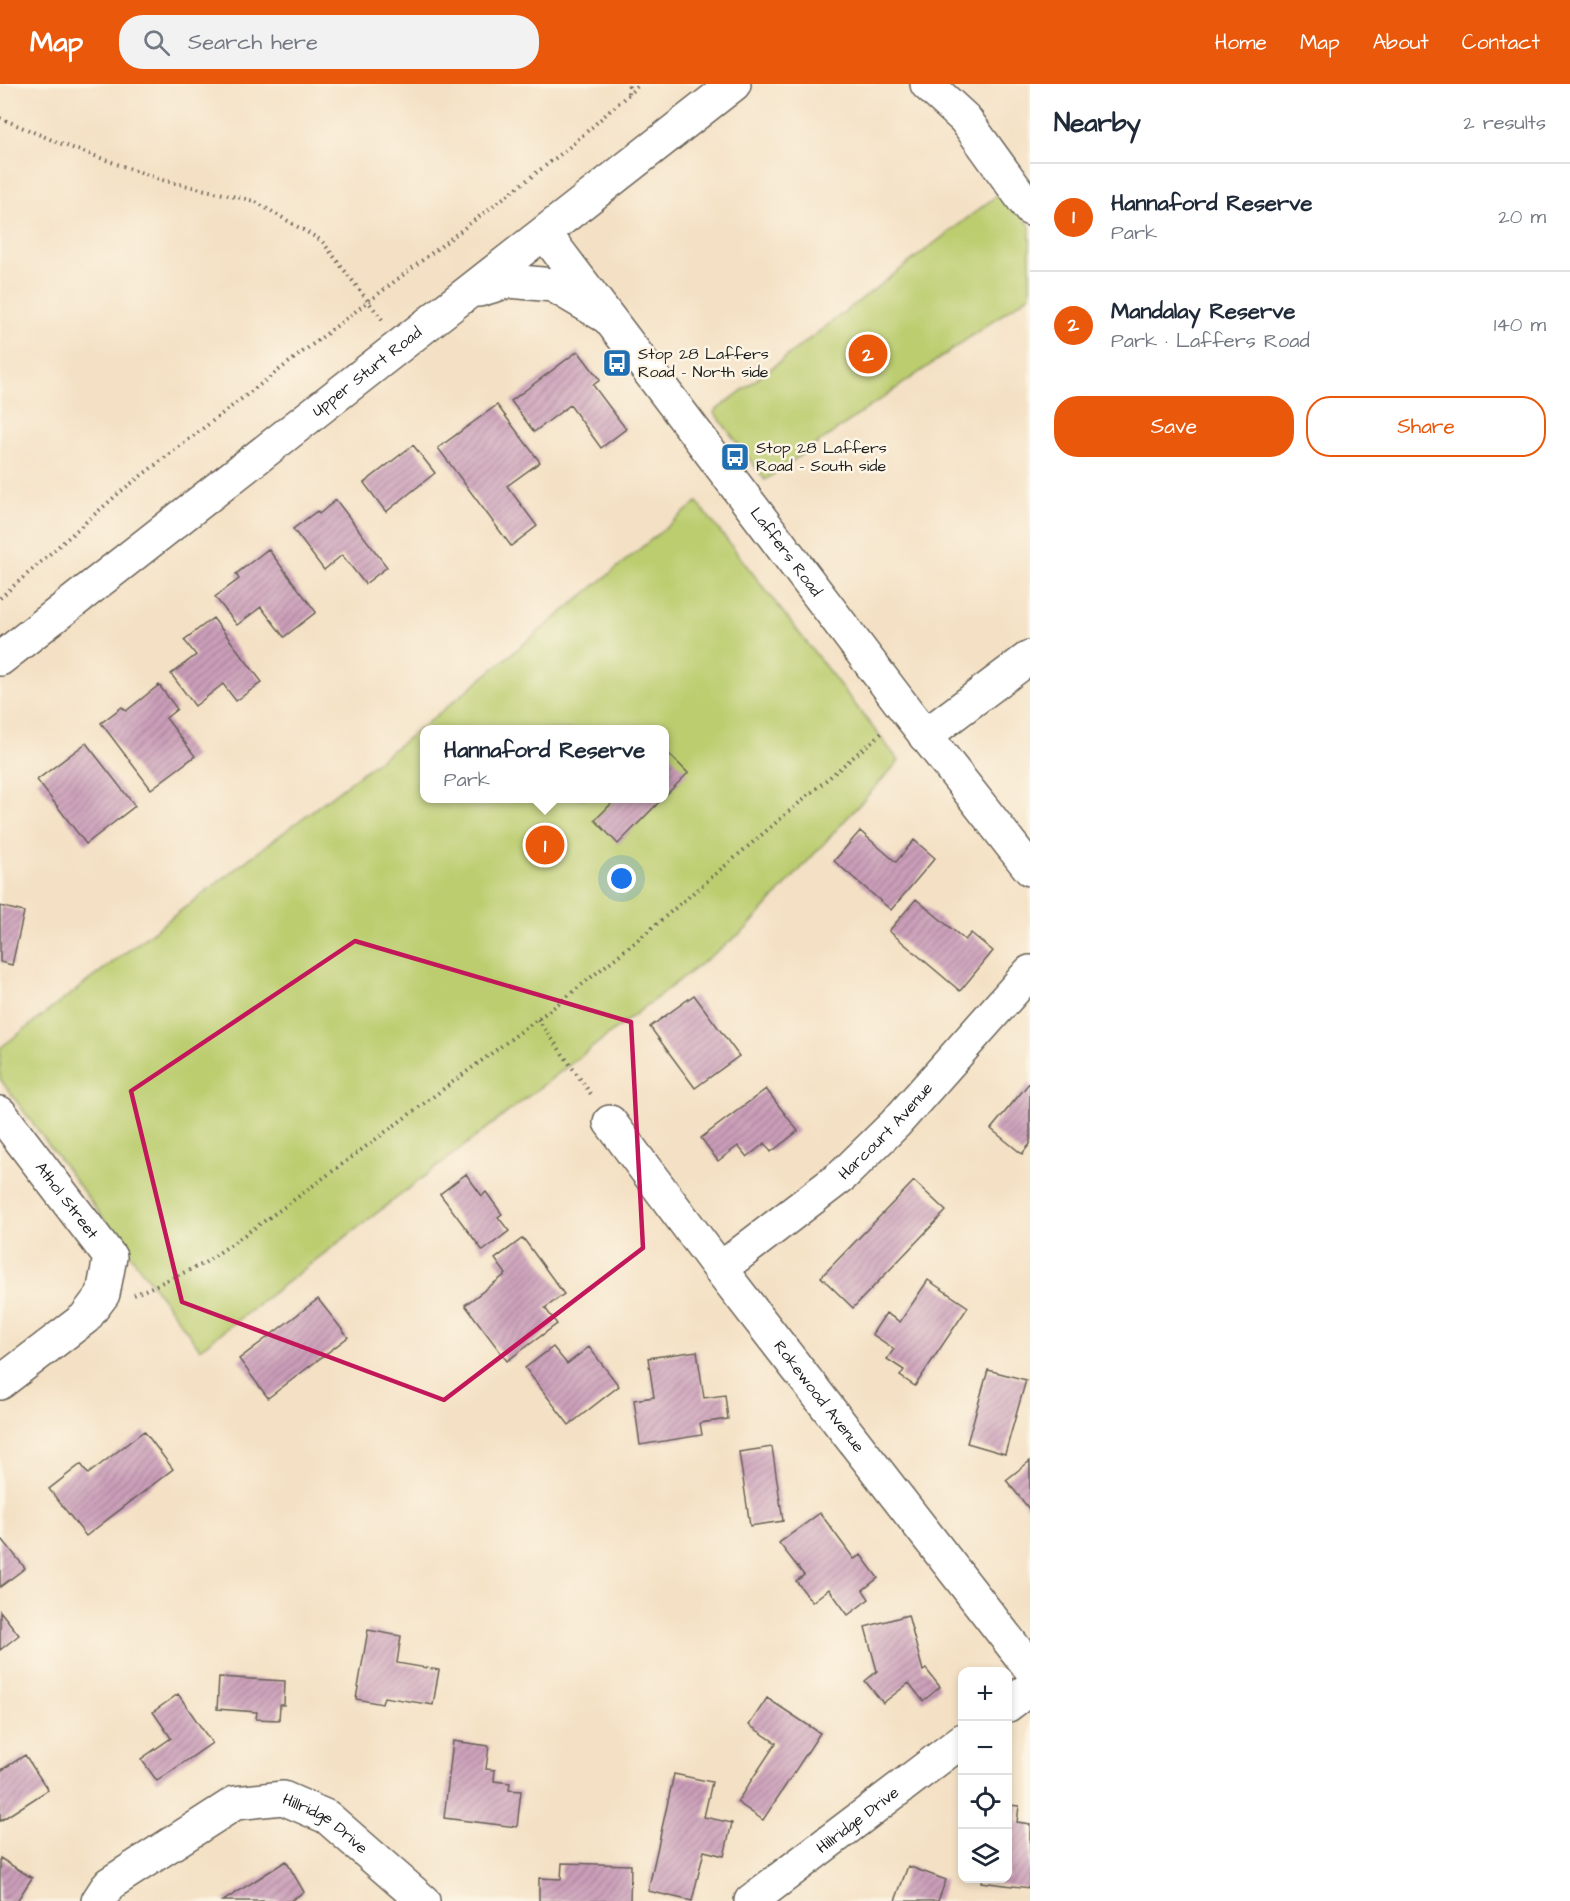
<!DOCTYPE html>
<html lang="en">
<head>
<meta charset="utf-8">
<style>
	:root { --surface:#fff; --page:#f2f2f3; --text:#1f2937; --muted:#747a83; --line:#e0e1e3; --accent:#ea580c }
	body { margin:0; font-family:"Architects Daughter",sans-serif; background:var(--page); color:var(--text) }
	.controls { position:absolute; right:18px; bottom:18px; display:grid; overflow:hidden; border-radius:12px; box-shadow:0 3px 9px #0003 }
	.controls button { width:54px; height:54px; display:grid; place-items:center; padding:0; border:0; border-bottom:2px solid var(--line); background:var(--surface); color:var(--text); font:30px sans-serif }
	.you { position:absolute; left:622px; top:795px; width:21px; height:21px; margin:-15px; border:4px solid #fff; border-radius:50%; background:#1a73e8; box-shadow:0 0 0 9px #1a73e833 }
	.badge { display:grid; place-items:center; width:39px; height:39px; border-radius:50%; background:var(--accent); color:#fff; font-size:20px; font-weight:700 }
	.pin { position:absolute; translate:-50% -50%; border:3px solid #fff; box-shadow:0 2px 6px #0006 }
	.popup { position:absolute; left:420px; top:641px; width:249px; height:78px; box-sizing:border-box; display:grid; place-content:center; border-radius:12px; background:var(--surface); filter:drop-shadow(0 2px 4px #0005); font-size:20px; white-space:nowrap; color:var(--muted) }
	.popup b { font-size:22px; color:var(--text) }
	.popup::after { content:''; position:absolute; left:50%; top:100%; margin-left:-12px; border:12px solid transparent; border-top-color:var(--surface) }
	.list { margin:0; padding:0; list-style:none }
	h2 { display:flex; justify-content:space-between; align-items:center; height:78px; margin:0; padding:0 24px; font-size:26px }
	h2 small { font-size:20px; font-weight:400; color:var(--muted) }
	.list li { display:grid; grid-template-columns:39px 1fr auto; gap:18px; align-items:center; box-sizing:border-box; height:108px; padding:0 24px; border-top:2px solid var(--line) }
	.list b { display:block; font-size:22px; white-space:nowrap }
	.list p { margin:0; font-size:20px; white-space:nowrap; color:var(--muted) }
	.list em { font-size:20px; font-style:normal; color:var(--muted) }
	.actions { display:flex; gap:12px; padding:18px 24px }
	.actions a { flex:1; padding:14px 0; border:2px solid var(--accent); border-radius:24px; text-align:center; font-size:21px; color:var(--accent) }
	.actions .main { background:var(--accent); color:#fff }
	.icon { flex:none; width:33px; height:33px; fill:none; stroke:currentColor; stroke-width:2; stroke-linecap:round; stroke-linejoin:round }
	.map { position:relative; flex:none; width:1030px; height:1817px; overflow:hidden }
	header { display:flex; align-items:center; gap:36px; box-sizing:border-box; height:84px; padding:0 30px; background:var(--accent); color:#fff }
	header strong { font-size:28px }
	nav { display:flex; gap:33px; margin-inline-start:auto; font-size:21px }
	.search { width:420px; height:54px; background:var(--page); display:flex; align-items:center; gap:15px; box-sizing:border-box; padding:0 21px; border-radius:24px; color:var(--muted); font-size:22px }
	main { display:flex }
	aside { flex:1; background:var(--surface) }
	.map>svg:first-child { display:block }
	.green { fill:#bccd70; stroke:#6c7446; stroke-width:1.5; fill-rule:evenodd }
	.building { fill:url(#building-hatch) }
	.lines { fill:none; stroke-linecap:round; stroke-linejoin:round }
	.minor-casing { stroke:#686157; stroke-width:36 }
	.major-casing { stroke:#686157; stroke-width:36 }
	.path { stroke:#686157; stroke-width:4; stroke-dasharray:1.5 4.5; stroke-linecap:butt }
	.minor { stroke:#fff; stroke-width:33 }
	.major { stroke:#fff; stroke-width:33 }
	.marked { fill:none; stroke:#c2185b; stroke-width:4.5; stroke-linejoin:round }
	.labels { text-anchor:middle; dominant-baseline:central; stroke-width:5; stroke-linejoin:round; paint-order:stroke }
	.poi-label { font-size:16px; fill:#1c1c1c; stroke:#fcf5e5; text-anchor:start }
	.street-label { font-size:16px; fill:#1c1c1c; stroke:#fcf5e5 }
</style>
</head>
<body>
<header>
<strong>Map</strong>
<div class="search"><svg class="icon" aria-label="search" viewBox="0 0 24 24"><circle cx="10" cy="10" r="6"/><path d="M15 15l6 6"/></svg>Search here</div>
<nav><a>Home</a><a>Map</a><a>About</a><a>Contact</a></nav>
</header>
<main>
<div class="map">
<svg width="1030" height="1817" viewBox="0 0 1030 1817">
	<defs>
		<pattern id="building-hatch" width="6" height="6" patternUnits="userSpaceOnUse" patternTransform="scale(1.5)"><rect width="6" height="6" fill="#cb9eb9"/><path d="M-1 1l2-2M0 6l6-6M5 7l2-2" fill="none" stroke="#a48096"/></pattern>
	</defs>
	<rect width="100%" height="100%" fill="#fcf5e5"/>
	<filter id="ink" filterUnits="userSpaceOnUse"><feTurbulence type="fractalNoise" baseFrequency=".0167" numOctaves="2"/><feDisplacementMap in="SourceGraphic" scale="12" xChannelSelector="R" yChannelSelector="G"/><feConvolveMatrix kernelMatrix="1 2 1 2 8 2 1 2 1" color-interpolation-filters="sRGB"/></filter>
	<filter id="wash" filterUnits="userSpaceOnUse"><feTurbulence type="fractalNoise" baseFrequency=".008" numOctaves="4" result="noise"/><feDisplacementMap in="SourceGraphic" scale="24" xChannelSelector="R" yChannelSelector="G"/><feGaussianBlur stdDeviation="1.35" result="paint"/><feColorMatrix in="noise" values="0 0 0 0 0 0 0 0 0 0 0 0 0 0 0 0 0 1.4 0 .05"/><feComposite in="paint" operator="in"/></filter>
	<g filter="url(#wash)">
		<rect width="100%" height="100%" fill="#f4e1c5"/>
		<path class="green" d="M 1004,106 L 1030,142 L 1030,211 L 765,396 L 714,328 Z
			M 697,418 L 899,677 L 746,845 L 200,1265 L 0,995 L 0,964 L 421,644 ZM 425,646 L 665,646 L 665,714 L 425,714 Z"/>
		<g id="blocks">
			<path class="building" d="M 578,267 L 600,296 L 593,301 L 626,345 L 601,364 L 570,321 L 534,348 L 511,317 Z
				M 497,321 L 540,378 L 507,402 L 537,442 L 511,462 L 438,364 Z
				M 413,361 L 435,389 L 386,428 L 364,399 Z
				M 336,416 L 387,483 L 365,500 L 342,471 L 324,486 L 293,445 L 317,427 L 319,430 Z
				M 268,465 L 316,528 L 284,553 L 261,523 L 237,541 L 215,513 L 239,495 L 236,490 Z
				M 213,534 L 262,598 L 236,617 L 223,600 L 195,622 L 171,590 L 196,571 L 184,556 Z
				M 159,601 L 177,625 L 166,634 L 195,672 L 151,705 L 101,639 L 122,623 L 126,627 Z
				M 86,659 L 135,722 L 86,760 L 37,696 Z
				M 665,666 L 688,689 L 665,712 Z
				M 617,714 L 663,714 L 618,760 L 595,736 Z
				M 860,747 L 896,778 L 914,756 L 935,774 L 891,826 L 834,777 Z
				M 916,815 L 965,856 L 971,849 L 993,867 L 960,907 L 889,847 Z
				M 0,822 L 24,828 L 12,881 L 0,878 Z
				M 694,911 L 739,972 L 695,1004 L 650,943 Z
				M 1030,998 L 1030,1060 L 1022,1070 L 991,1045 Z
				M 766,1005 L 798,1047 L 771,1068 L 765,1059 L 747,1073 L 738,1062 L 718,1077 L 701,1054 Z
				M 466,1090 L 482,1112 L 486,1108 L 502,1130 L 498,1133 L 509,1147 L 483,1167 L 440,1110 Z
				M 914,1097 L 946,1127 L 853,1224 L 821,1193 Z
				M 523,1154 L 564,1210 L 545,1224 L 557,1240 L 507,1277 L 465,1221 L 506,1190 L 495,1175 Z
				M 928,1196 L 968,1223 L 915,1302 L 900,1292 L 904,1286 L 887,1275 L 894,1265 L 872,1250 L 886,1229 L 900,1238 Z
				M 318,1215 L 348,1253 L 268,1314 L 239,1275 Z
				M 553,1263 L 567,1280 L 589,1263 L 619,1302 L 569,1341 L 525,1284 Z
				M 697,1267 L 704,1314 L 725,1311 L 728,1335 L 700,1339 L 702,1351 L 640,1361 L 634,1316 L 654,1313 L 648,1274 Z
				M 988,1286 L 1026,1296 L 1005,1370 L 967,1359 Z
				M 144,1347 L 173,1385 L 86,1452 L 49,1405 L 81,1380 L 88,1390 Z
				M 772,1363 L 783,1437 L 750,1442 L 739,1368 Z
				M 1030,1377 L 1030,1426 L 1006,1396 Z
				M 820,1429 L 854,1475 L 861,1471 L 878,1494 L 863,1506 L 869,1515 L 848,1531 L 829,1505 L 812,1518 L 796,1497 L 804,1491 L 779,1459 Z
				M 3,1456 L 25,1484 L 0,1503 L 0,1458 Z
				M 0,1527 L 19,1551 L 0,1566 Z
				M 908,1531 L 923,1587 L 926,1585 L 940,1603 L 923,1617 L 909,1599 L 883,1619 L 865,1597 L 877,1587 L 865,1543 Z
				M 368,1546 L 401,1552 L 397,1579 L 439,1586 L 433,1621 L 384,1613 L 382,1620 L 356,1615 Z
				M 219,1593 L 285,1597 L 284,1621 L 280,1621 L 279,1636 L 256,1635 L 257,1628 L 217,1625 Z
				M 178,1610 L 212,1659 L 157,1697 L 141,1675 L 171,1654 L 153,1628 Z
				M 767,1614 L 820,1649 L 763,1736 L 737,1718 L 776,1659 L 749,1641 Z
				M 453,1657 L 489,1662 L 486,1685 L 495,1686 L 494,1697 L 510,1699 L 509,1706 L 521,1707 L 517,1743 L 444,1734 Z
				M 25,1671 L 48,1706 L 0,1737 L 0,1687 Z
				M 674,1690 L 712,1698 L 704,1733 L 732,1739 L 724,1772 L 704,1767 L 692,1817 L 648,1807 Z
				M 1008,1721 L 1019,1722 L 1017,1738 L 1030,1740 L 1030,1804 L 981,1798 L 982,1794 L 1008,1794 Z
				M 0,1774 L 32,1794 L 17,1817 L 0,1817 Z
				M 286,1777 L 304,1808 L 290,1817 L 223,1817 Z
				M 562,1779 L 631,1781 L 630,1817 L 539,1817 L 539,1794 L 561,1795 Z
				M 908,1782 L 946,1796 L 938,1817 L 895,1817 Z"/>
		</g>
	</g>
	<g filter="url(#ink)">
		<use href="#blocks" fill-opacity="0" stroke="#686157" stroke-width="1.5"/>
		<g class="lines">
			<g class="minor-casing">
				<g id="minor">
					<path d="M 927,0 L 965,35 L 1030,125"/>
					<path id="s1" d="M 545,150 L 908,629 L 1030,785"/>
					<path d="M 925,652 L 1030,573"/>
					<path id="s2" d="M 0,1029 L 110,1173 L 103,1210 L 85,1234 L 0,1299"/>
					<path id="s3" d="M 610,1038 L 720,1185 L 1030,1584"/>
					<path id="s4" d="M 720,1185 L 843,1091 L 895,1040 L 1030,888"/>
					<path d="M 1008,1621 L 1030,1604"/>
					<path id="s5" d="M 98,1817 L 109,1800 L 235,1719 L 283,1714 L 327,1733 L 423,1817"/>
					<path id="s6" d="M 751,1817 L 963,1656"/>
				</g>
			</g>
			<g class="major-casing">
				<g id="major">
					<path d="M 479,206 L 509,197 L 553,201 L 607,233"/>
					<path id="s7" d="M 0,575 L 734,0"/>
				</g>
			</g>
			<path class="path" d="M 628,9 L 629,0
				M 0,34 L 64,61 L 162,96 L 254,117 L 322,157 L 384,238
				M 0,514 L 120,408 L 566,66 L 640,0
				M 538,935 L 593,1013
				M 134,1211 L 203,1180 L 287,1121 L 554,923 L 640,854 L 884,647"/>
			<use href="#minor" class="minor"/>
			<use href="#major" class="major"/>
		</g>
	</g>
	<path class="marked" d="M 355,857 L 631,938 L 643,1164 L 444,1316 L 182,1218 L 131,1007 Z"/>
	<defs>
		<g id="bus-square" transform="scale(1.5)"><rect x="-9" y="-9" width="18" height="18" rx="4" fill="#1f6fb2" stroke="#fcf5e5"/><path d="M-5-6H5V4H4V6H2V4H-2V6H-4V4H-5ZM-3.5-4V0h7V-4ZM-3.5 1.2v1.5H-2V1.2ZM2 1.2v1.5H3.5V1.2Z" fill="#fff"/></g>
	</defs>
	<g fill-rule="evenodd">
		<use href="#bus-square" x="617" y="279"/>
		<use href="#bus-square" x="735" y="373"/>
	</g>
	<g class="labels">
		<g class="poi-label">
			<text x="638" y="270">Stop 28 Laffers<tspan x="638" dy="18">Road - North side</tspan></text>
			<text x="756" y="364">Stop 28 Laffers<tspan x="756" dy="18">Road - South side</tspan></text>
		</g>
		<g class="street-label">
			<text stroke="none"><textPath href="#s7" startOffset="466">Upper Sturt Road</textPath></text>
			<text stroke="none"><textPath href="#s1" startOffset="399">Laffers Road</textPath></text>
			<text stroke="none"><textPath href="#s4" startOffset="216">Harcourt Avenue</textPath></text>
			<text stroke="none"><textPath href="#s2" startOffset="110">Athol Street</textPath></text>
			<text stroke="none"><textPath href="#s3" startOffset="345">Rokewood Avenue</textPath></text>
			<text stroke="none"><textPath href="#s6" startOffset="134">Hillridge Drive</textPath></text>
			<text stroke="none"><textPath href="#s5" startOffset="268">Hillridge Drive</textPath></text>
		</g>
	</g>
</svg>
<div class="controls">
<button>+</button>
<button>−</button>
<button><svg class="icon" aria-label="locate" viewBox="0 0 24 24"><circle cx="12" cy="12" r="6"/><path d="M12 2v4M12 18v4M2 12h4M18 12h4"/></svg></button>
<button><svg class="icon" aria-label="layers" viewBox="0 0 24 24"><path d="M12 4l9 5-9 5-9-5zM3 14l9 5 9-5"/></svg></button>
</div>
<div class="you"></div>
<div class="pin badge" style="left:545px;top:761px">1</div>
<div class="popup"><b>Hannaford Reserve</b>Park</div>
<div class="pin badge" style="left:868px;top:270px">2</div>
</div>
<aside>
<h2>Nearby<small>2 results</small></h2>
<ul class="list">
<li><span class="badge">1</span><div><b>Hannaford Reserve</b><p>Park</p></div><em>20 m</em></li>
<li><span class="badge">2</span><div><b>Mandalay Reserve</b><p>Park · Laffers Road</p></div><em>140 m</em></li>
</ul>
<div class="actions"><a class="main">Save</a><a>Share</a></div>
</aside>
</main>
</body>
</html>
